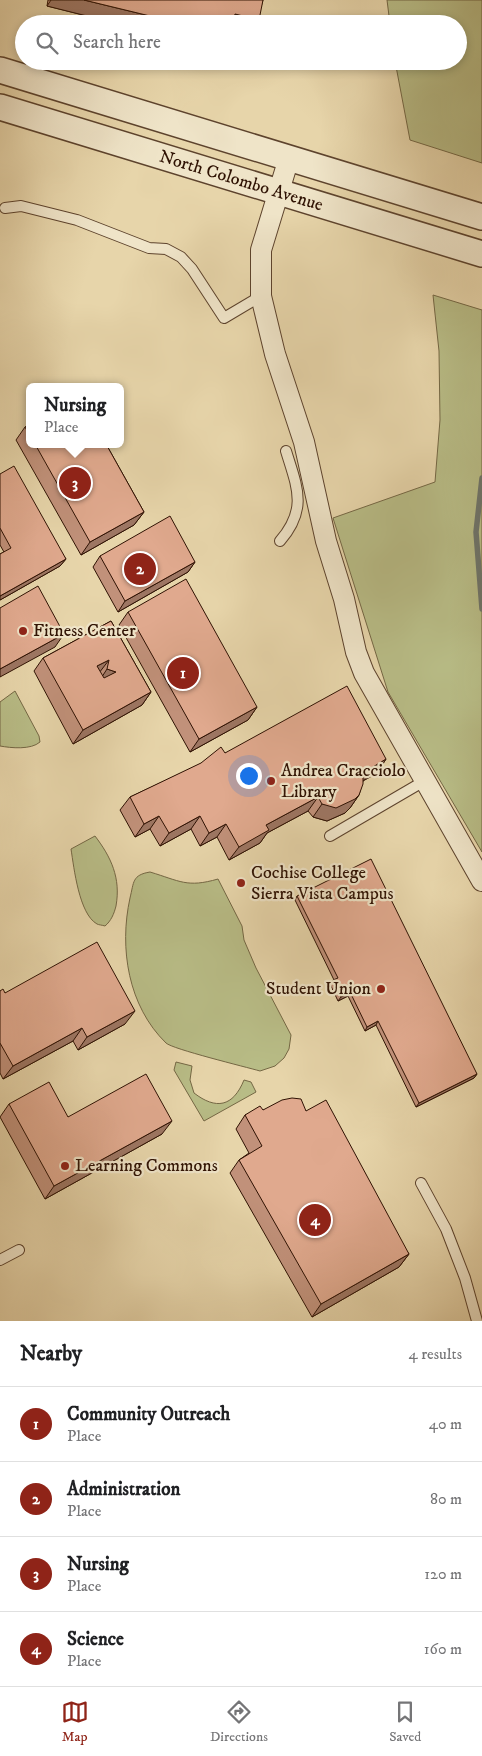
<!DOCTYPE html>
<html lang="en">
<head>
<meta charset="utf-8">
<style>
	:root { --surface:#fff; --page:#f2f2f2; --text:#202124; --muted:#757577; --line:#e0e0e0; --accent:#8f2418 }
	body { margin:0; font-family:"IM FELL DW Pica",serif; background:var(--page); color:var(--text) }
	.you { position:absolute; left:248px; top:775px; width:18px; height:18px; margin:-12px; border:4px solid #fff; border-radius:50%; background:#1a73e8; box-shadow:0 0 0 8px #1a73e833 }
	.badge { display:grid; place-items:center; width:32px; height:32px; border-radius:50%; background:var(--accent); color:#fff; font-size:16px; font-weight:700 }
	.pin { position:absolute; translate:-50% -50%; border:2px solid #fff; box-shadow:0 1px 5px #0006 }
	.popup { position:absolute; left:26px; top:383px; width:98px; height:65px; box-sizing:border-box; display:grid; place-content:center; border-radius:8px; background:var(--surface); filter:drop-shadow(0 1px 4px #0005); font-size:16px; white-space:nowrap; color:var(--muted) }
	.popup b { font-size:19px; color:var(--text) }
	.popup::after { content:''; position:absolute; left:50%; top:100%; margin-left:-10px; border:10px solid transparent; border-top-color:var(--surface) }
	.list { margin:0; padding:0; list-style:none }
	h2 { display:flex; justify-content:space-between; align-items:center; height:65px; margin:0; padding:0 20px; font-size:21px }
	h2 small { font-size:16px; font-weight:400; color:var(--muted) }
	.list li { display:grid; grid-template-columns:32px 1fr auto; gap:15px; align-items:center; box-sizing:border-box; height:75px; padding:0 20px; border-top:1px solid var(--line) }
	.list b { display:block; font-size:19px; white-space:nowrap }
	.list p { margin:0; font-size:16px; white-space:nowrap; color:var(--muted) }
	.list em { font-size:16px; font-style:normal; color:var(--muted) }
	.icon { flex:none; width:28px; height:28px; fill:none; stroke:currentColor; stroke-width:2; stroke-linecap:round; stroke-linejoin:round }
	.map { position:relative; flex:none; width:482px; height:1321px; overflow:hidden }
	.search { position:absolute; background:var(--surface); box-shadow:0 2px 8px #0003; left:15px; right:15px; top:15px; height:55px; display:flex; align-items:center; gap:12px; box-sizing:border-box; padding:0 18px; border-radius:28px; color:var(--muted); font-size:19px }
	.sheet { height:365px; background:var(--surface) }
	nav { display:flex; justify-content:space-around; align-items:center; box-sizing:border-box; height:70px; border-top:1px solid var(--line); background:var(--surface); font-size:14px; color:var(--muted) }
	nav a { display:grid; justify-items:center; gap:2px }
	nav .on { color:var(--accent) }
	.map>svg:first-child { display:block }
	.green { fill:#b8bc86; stroke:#746744 }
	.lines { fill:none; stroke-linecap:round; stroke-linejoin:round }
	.stream { stroke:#6f756b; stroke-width:5.5 }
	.service-casing { stroke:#5d432d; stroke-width:12 }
	.minor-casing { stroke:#5d432d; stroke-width:22 }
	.tertiary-casing { stroke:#5d432d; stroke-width:28 }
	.service { stroke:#efe4c8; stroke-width:10 }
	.minor { stroke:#efe4c8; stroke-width:20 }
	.tertiary { stroke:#efe4c8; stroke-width:25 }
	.wall { fill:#c1917a; stroke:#2f1203 }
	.shaded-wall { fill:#9d7663; stroke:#2f1203 }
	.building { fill:#e0a98e; stroke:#2f1203; fill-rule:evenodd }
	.poi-dot { fill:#8f2418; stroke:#efe4c8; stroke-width:2 }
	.labels { text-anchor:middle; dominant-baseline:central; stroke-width:4.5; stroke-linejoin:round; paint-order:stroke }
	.street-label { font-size:18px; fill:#2f1203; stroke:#efe4c8 }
	.poi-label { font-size:18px; fill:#2f1203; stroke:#efe4c8; text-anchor:start }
</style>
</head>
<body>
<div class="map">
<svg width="482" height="1321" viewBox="0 0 482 1321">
	<rect width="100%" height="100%" fill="#e7d5aa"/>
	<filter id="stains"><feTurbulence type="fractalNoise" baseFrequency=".004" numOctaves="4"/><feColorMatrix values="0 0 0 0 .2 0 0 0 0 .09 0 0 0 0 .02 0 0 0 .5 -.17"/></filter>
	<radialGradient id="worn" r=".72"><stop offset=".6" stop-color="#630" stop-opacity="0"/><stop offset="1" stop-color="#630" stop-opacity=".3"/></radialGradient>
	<path class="green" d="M 387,0 L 482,0 L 482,163 L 410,140 L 395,61 L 458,61 L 458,24 L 390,24 Z
		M 433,295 L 482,310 L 482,852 L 388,692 L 333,518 L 435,482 L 440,420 L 439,351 Z
		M 15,691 L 39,736 L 40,742 C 31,750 11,748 0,746 L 0,702 Z
		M 95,836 C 111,857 121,878 116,906 C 114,914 111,921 105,926 C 102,925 99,925 97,924 C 79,914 74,868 71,849 Z
		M 150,872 C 180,881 187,888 218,879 L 242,926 L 244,940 L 256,968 L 291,1035 L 289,1049 L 284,1058 L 275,1066 L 260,1071 C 246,1067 172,1049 166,1043 C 128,1006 119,948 130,898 C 134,882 132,875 150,872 Z
		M 176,1062 L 192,1066 L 190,1080 L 194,1093 C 216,1110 233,1107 244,1080 L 251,1082 L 256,1092 L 204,1121 L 174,1070 Z"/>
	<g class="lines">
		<path class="stream" d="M 482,478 L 476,532 L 482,609"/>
		<g class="service-casing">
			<path id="service" d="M 5,208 L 21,206 L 77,220 L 149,248 L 166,249 L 181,257 L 192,269 L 224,318 L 261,296
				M 280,541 C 308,509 297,487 286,451
				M 330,836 L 426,780
				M 421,1183 L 446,1229 L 465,1278 L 477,1321
				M 0,1260 L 19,1250"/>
		</g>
		<g class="minor-casing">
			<path id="minor" d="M 289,158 L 261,250 L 261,296 L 275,354 L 304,442 L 326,541 L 344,599 L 356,652 L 364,673 L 482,881"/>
		</g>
		<g class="tertiary-casing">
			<path id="tertiary" d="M 0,70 L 482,217
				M 0,107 L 482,254"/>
		</g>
		<use href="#service" class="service"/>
		<use href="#minor" class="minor"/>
		<use href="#tertiary" class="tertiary"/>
	</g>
	<path class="wall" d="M 48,0 L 263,0 L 256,24 L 119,24 L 47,6 Z
		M 30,424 L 30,444 L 106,444 L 144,512 L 134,525 L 81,555 L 16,440 L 25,427 Z
		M 0,474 L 66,559 L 60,566 L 0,600 L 0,554 L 4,552 L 0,545 Z
		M 100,556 L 195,562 L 188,572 L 118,612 L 93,567 Z
		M 128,612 L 257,707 L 248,720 L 190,752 L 119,625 Z
		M 111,621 L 151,692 L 142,705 L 73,744 L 34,671 L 43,658 Z
		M 225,753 L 386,759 L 377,773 L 363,781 L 359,795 L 350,808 L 345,813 L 327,821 L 313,817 L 308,811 L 267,833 L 260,843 L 229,860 L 217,837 L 200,846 L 191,829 L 160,846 L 150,829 L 135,837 L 120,810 L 130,797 Z
		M 297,896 L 477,1074 L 474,1078 L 416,1107 L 376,1025 L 365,1031 L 348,996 L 338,1001 L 330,984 L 334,980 L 295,900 Z
		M 0,991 L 5,993 L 125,1024 L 78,1050 L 73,1041 L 3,1079 L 0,1073 Z
		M 9,1104 L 68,1117 L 162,1134 L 45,1199 L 0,1117 Z
		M 263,1110 L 306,1111 L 409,1254 L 399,1267 L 312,1317 L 230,1173 L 239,1160 L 249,1153 L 236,1129 L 245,1115 Z"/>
	<path class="shaded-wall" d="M 51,0 L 84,0 L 183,24 L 119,24 L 47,6 Z
		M 235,14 L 259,20 L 256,24 L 229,24 Z
		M 144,512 L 134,525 L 81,555 L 90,542 Z
		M 66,559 L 60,566 L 0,600 L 0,596 Z
		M 195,562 L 188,572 L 118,612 L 125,601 Z
		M 64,634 L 55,647 L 0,677 L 0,669 Z
		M 109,660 L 99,673 L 97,666 Z
		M 107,669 L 116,672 L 98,683 Z
		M 151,692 L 142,705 L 73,744 L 83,730 Z
		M 257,707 L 248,720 L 190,752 L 199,739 Z
		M 386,759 L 377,773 L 353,786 L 363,773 Z
		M 359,795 L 350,808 L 345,813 L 327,821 L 313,817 L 322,804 Z
		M 318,797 L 308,811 L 267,833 L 260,843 L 229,860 L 239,847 L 266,825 Z
		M 159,816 L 150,829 L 135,837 L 144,824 Z
		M 200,816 L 191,829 L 160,846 L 169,833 Z
		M 226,824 L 217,837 L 200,846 L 209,833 Z
		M 350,992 L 348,996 L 338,1001 L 341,997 Z
		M 135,1011 L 125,1024 L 78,1050 L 87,1037 Z
		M 378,1021 L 376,1025 L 365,1031 L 367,1027 Z
		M 82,1028 L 73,1041 L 3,1079 L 13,1066 Z
		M 477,1074 L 474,1078 L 416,1107 L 419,1103 Z
		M 172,1121 L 162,1134 L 45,1199 L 54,1186 Z
		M 409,1254 L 399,1267 L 312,1317 L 321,1304 Z"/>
	<path class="building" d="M 84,0 L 263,0 L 259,20 L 235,14 L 233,24 L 183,24 Z
		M 30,424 L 30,436 L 25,427 Z
		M 35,444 L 106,444 L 144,512 L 90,542 Z
		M 14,466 L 66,559 L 0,596 L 0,554 L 11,548 L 0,528 L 0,474 Z
		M 170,516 L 195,562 L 125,601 L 100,556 Z
		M 186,579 L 257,707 L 199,739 L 128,612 Z
		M 38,586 L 64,634 L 0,669 L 0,608 Z
		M 111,621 L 151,692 L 83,730 L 43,658 ZM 109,660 L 107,669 L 116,672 L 104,678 L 97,666 Z
		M 347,686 L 386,759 L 363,773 L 363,784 L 359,795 L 355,799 L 336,808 L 322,804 L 318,797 L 266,825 L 269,830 L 239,847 L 226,824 L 209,833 L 200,816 L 169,833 L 159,816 L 144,824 L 130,797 L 201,763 L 221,747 L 225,753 Z
		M 371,859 L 477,1074 L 419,1103 L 378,1021 L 367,1027 L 350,992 L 341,997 L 333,980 L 338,978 L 297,896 Z
		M 97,942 L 135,1011 L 87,1037 L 82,1028 L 13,1066 L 0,1043 L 0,991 L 3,989 L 5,993 Z
		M 146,1074 L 172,1121 L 54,1186 L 9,1104 L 49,1082 L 68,1117 Z
		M 292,1098 L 301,1099 L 306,1111 L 326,1100 L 409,1254 L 321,1304 L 239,1160 L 262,1146 L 245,1115 L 260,1106 L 263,1110 L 282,1100 Z"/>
	<g class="poi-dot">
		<circle cx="23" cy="631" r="5"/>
		<circle cx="271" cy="781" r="5"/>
		<circle cx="241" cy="883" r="5"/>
		<circle cx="381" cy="989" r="5"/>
		<circle cx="65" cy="1166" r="5"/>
	</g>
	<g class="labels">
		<g class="street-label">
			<text transform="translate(241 181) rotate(17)">North Colombo Avenue</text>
		</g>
		<g class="poi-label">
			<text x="33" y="631">Fitness Center</text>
			<text x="281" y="771">Andrea Cracciolo<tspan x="281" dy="21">Library</tspan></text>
			<text x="251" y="873">Cochise College<tspan x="251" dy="21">Sierra Vista Campus</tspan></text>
			<text x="371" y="989" text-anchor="end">Student Union</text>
			<text x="75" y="1166">Learning Commons</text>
		</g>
	</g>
	<rect width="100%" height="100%" filter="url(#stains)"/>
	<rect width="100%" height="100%" fill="url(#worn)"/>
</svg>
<div class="you"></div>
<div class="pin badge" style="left:183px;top:673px">1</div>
<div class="pin badge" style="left:140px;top:569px">2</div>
<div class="pin badge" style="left:75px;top:483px">3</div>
<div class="popup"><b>Nursing</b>Place</div>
<div class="pin badge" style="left:315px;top:1220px">4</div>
<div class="search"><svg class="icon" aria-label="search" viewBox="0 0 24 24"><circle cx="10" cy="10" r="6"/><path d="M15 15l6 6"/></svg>Search here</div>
</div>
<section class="sheet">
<h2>Nearby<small>4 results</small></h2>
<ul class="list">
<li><span class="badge">1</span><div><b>Community Outreach</b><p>Place</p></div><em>40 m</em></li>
<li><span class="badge">2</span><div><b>Administration</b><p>Place</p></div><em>80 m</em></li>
<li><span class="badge">3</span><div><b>Nursing</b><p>Place</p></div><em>120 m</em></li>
<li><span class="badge">4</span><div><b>Science</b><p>Place</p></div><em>160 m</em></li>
</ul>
</section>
<nav>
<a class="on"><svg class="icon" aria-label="map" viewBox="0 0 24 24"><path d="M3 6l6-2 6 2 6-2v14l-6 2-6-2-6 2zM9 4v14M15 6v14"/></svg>Map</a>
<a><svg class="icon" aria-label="directions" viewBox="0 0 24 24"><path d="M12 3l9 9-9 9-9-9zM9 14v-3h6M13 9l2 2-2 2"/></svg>Directions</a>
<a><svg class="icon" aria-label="saved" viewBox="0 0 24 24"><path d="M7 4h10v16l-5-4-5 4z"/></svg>Saved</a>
</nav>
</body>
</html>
